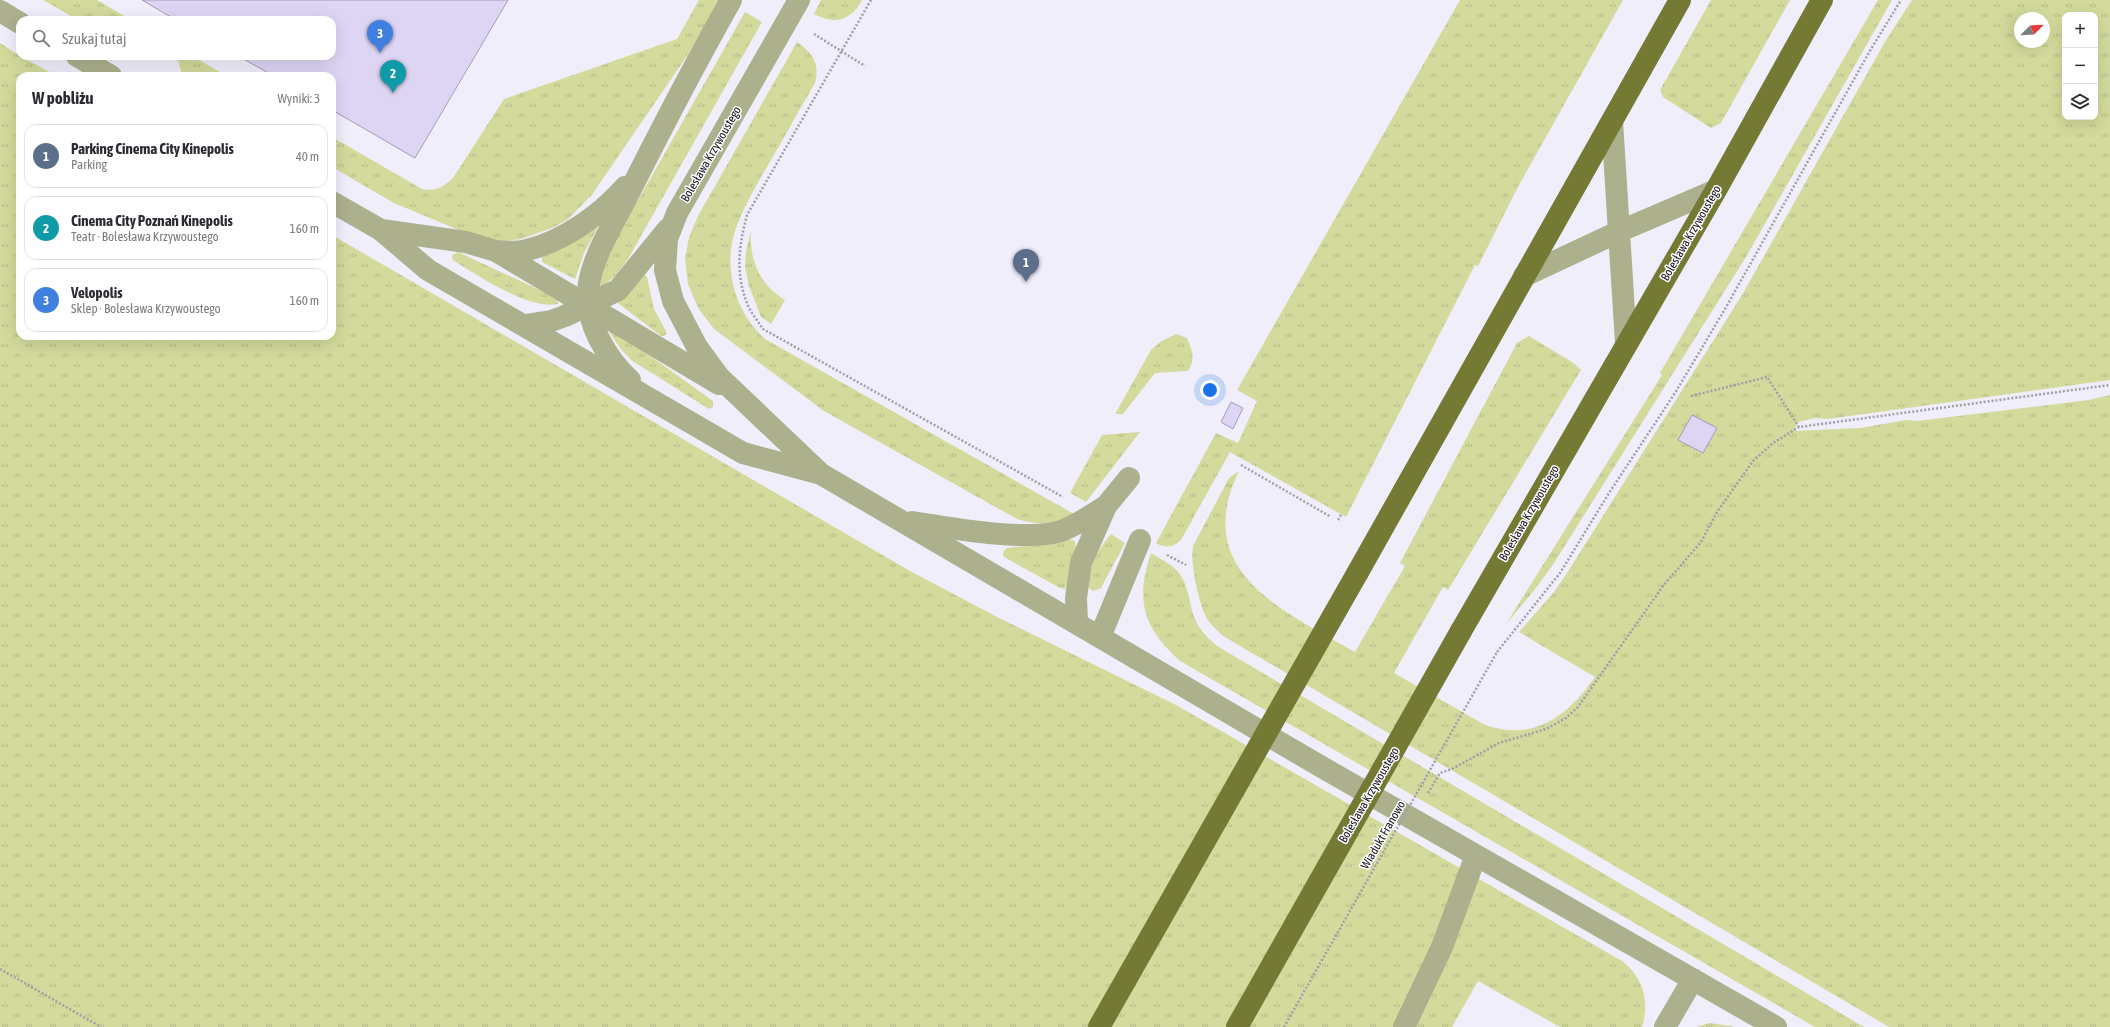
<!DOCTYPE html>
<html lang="pl">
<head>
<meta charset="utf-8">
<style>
	:root { --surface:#fff; --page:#f2f2f3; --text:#2b2b33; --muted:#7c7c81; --line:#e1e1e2; --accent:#2563eb }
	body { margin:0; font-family:"Asap Condensed",sans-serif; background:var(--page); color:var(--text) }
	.controls { position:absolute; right:12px; top:12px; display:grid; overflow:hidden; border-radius:8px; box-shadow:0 4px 16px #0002 }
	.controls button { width:36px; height:36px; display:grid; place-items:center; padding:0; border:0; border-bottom:1px solid var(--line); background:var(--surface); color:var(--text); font:20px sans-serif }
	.compass { position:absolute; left:2014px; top:12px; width:36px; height:36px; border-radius:50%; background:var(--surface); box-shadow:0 4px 16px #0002; rotate:66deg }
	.you { position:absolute; left:1210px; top:390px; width:14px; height:14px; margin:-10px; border:3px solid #fff; border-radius:50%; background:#1a73e8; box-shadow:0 0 0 6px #1a73e833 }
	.badge { display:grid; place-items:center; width:26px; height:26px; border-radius:50%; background:var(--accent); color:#fff; font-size:13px; font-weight:700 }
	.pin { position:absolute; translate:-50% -33px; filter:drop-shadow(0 1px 2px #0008) }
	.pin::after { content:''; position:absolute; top:21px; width:14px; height:12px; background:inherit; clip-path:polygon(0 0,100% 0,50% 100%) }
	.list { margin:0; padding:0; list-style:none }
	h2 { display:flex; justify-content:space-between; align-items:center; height:52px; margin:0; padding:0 16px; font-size:17px }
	h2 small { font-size:13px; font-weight:400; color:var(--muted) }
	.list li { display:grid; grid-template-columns:26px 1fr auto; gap:12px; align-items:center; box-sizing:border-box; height:64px; margin:0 8px 8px; padding:0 8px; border:1px solid var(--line); border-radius:12px }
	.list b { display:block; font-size:15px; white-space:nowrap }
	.list p { margin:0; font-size:13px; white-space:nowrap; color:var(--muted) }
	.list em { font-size:13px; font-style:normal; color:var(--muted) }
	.icon { flex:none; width:22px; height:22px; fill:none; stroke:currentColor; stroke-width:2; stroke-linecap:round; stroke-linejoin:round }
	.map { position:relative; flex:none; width:2110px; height:1027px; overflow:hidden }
	.search { position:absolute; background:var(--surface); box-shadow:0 4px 16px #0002; left:16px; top:16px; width:320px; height:44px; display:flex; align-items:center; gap:10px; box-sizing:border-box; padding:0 14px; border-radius:12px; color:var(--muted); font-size:15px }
	.panel { position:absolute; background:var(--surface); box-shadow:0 4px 16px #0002; left:16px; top:72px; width:320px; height:268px; border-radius:12px }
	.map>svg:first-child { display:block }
	.grass { fill:url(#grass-tufts); fill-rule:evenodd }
	.building { fill:#ddd5f3; stroke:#a39cb9 }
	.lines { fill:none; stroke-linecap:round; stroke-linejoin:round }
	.path { stroke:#a19eaa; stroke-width:2.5; stroke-dasharray:2 2; stroke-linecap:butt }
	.minor { stroke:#acb08d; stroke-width:22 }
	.major { stroke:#747a34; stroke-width:22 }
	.path-bridge { stroke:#a19eaa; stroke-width:2.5; stroke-dasharray:2 2; stroke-linecap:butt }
	.major-bridge { stroke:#747a34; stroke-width:22 }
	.labels { text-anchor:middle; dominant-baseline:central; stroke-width:3; stroke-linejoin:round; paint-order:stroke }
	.street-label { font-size:12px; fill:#120f1a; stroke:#fff }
</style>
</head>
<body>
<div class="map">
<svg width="2110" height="1027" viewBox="0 0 2110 1027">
	<defs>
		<pattern id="grass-tufts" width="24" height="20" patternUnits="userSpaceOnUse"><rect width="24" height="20" fill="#d3da9c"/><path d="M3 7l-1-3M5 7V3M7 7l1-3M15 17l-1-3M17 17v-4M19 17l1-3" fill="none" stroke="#b4ba86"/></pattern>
	</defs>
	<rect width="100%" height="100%" fill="#f1eefb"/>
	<path class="grass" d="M 43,0 L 97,0 L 131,20 L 78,20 Z
		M 699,0 L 719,0 L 689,53 L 591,196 L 567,220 L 552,228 L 521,239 L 504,241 L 473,236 L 394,203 L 332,167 L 332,137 L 422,189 C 435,192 443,187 453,178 L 504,99 L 677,39 Z
		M 821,0 L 862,0 C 851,21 834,25 814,14 Z
		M 1460,0 L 1623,0 L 1519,185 L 1478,266 L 1475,265 L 1346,517 L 1230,452 L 1181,540 C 1172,548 1166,548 1156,543 L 1216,433 L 1238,443 L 1257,401 L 1237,390 Z
		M 1711,0 L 1790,0 L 1721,123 L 1711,128 L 1663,97 L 1660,90 Z
		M 1878,0 L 1892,0 L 1746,257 L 1554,563 L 1536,588 L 1506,624 L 1662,375 L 1660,373 Z
		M 1912,0 L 2110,0 L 2110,380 L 1828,419 L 1816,418 L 1798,422 L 1794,431 L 1860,428 L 1906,420 L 1917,421 L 2089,400 L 2110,395 L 2110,1027 L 1889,1027 L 1223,636 C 1217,630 1210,624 1206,617 C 1198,599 1190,565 1193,546 L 1229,478 L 1239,471 C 1190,572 1284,611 1355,652 L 1405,566 L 1400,563 L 1517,343 L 1529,336 L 1575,364 L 1581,370 L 1448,590 L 1443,587 L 1394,673 L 1485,725 C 1534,742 1568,716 1595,677 L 1519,632 L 1554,592 L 1567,573 L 1742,295 L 1886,40 ZM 2065,15 L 2095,15 L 2095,117 L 2065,117 ZM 2020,18 L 2044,18 L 2044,42 L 2020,42 Z
		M 745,12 L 762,22 L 628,259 L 616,275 L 601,288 L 599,284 L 608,253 Z
		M 797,42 C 813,53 820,64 815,83 C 800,109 786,134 771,160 C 758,182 745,204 736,228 C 722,267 735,312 765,339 L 1074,514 C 1055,524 1038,526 1017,519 L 824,411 L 714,329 L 698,308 L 688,284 L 685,259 L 689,237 L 698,216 Z
		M 0,43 L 20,56 L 57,76 L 20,76 L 20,336 L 332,336 L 332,235 L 910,571 L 999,618 L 1176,705 L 1622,961 C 1643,977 1650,1001 1642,1027 L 1560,1027 L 1478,981 L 1452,1027 L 0,1027 Z
		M 177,56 L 192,56 L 227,76 L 184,76 L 181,71 Z
		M 596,226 L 597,229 L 584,253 L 575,279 L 542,262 L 542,257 L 562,249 Z
		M 751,230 C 749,260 759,284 785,300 L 771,324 L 761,317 L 749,286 L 745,267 L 746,252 Z
		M 458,252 L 557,298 L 558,304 C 527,310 480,276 454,261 L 452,258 L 452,255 Z
		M 644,274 L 647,277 L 654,309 L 667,333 L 664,336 L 661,336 L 619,304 L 618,301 Z
		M 610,327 L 713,401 L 713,407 L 709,409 L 631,360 L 620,348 L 608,330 Z
		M 1176,334 L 1187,338 C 1192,350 1196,359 1188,371 L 1155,373 L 1123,414 L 1115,414 L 1151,350 L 1160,342 Z
		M 1140,432 L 1086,502 L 1070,493 L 1102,435 Z
		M 1111,534 L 1125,543 L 1101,588 L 1093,591 L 1089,588 C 1087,567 1098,550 1111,534 Z
		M 1068,539 L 1075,541 L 1076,547 L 1068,585 L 1065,589 L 1060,588 L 1004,557 L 1003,552 L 1007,548 L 1053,543 Z
		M 1151,553 C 1160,559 1172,564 1179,573 C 1188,585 1189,600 1193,614 C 1198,628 1206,637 1217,646 L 1864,1027 L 1815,1027 L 1180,661 C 1143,628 1135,600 1151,553 Z
		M 1710,1023 L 1736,1027 L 1696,1027 Z"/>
	<path class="building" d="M 142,0 L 508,0 L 415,158 L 332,110 L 332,76 L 274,76 L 238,56 L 332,56 L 332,20 L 176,20 Z
		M 1231,402 L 1243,408 L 1233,429 L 1221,422 Z
		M 1692,415 L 1717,428 L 1703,453 L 1678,440 Z"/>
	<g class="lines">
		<path class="path" d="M 871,0 L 747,215 C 739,245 735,273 747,303 C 750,312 758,321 763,329 L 1063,497
			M 814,34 L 865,66
			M 1691,396 L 1767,377 L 1799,427
			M 1241,465 L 1331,517
			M 1338,520 L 1341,515
			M 1167,555 L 1186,565
			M 1497,652 L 1560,573 L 1609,493 L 1675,393 L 1725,309 L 1871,49 L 1901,0
			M 1428,793 L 1440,773 L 1452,769 L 1499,743 L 1546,729 L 1566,718 L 1578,707 L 1663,586 L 1701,542 L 1717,512 L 1753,461 L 1773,443 L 1799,427 L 2110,385
			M 0,969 L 101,1027"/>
		<path class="minor" d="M 799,0 L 677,213 L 667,239 L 665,270 L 673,301 L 697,347 L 719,377 L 821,474 L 1320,766 L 1776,1027
			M 0,11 L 20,23
			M 77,56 L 111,76
			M 1612,121 L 1626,343
			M 332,202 L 381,230 L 428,270 L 743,453 L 818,473
			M 381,230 L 466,242 L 496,251 L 719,384
			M 496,251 C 506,252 517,253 527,250 C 564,241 600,215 625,187
			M 1524,276 L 1618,232 L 1716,190
			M 525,325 L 551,321 L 565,316 L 618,290 L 668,229
			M 630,380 C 607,359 585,322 588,290 C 591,258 614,223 628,195 C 661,129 695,64 731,0
			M 912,522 C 950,528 1025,542 1061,531 C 1078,525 1091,515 1106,506
			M 1077,623 L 1076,598 L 1081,563 L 1106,506 L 1129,478
			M 1100,637 L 1140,540
			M 1404,1027 L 1442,947 L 1476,855
			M 1665,1027 L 1693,979"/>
		<path class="major" d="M 1358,572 L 1680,0
			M 1461,631 L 1716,190 L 1822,0"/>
		<path class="path-bridge" d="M 1284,1027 L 1497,652"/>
		<path class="major-bridge" d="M 1099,1027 L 1358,572
			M 1237,1027 L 1461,631"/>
	</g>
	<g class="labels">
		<g class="street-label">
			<text transform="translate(711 154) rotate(-60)">Bolesława Krzywoustego</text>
			<text transform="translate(1691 233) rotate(-60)">Bolesława Krzywoustego</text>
			<text transform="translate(1529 513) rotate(-60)">Bolesława Krzywoustego</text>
			<text transform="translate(1369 795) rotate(-60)">Bolesława Krzywoustego</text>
			<text transform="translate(1383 835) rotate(-60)">Wiadukt Franowo</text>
		</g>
	</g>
</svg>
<div class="controls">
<button>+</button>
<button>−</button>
<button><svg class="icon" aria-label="layers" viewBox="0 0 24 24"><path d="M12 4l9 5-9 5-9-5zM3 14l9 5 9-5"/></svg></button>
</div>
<svg class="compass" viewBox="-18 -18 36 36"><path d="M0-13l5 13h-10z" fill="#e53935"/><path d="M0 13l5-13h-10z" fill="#7c7c81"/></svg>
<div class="you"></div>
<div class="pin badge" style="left:1026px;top:282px;background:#5c6f8a">1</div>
<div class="pin badge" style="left:393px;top:93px;background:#0f9aa8">2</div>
<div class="pin badge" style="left:380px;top:53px;background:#3f7fe0">3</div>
<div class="search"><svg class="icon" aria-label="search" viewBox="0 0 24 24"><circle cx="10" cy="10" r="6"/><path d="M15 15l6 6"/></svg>Szukaj tutaj</div>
<section class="panel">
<h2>W pobliżu<small>Wyniki: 3</small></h2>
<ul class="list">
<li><span class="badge" style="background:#5c6f8a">1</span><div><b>Parking Cinema City Kinepolis</b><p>Parking</p></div><em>40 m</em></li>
<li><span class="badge" style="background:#0f9aa8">2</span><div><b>Cinema City Poznań Kinepolis</b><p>Teatr · Bolesława Krzywoustego</p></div><em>160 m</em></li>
<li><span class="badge" style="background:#3f7fe0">3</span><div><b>Velopolis</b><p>Sklep · Bolesława Krzywoustego</p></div><em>160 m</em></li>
</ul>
</section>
</div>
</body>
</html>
